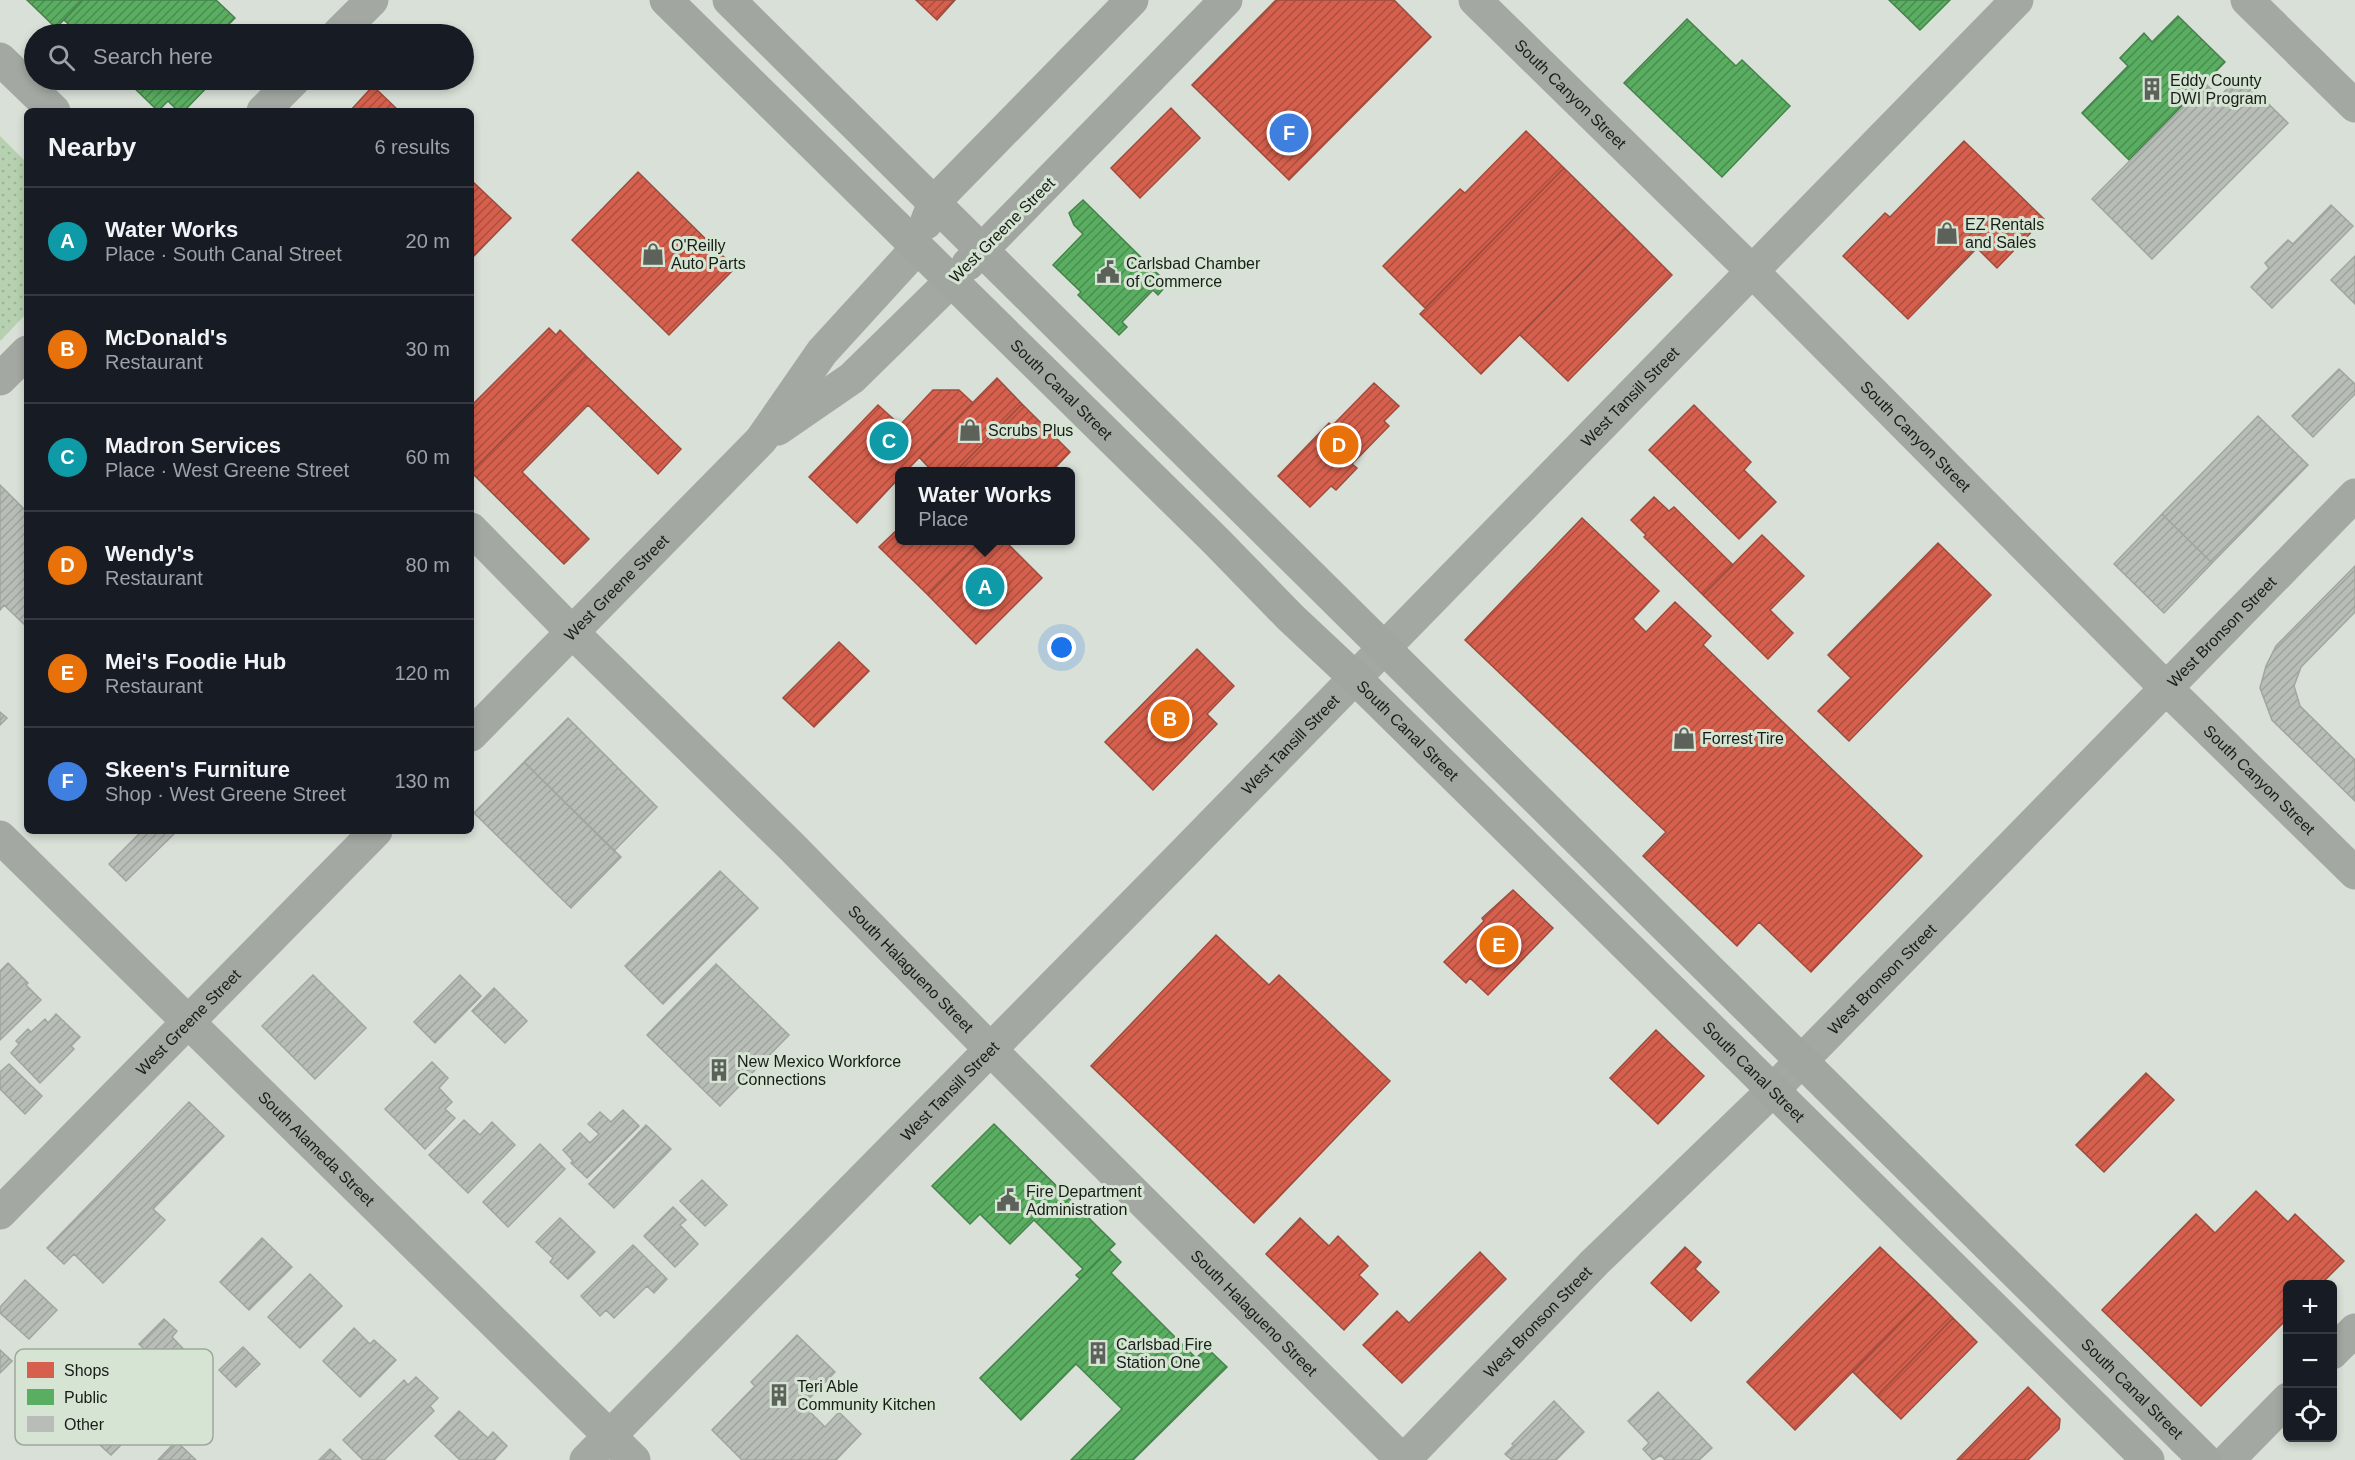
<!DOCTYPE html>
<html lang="en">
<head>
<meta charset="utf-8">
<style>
	:root { --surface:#171b24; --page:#20242c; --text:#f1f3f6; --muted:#9ea1a6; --line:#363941; --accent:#0b8043 }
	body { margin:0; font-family:Arial,sans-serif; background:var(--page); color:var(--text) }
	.controls { position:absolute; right:18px; bottom:18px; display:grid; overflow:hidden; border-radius:9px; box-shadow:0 3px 9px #0003 }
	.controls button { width:54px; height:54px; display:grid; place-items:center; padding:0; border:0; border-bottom:2px solid var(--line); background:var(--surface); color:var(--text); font:30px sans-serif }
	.you { position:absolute; left:1062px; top:648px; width:21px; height:21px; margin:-15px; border:4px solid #fff; border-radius:50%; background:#1a73e8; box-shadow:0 0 0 9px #1a73e833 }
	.badge { display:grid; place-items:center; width:39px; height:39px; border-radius:50%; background:var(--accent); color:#fff; font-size:20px; font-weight:700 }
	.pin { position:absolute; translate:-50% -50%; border:3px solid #fff; box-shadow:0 2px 6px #0006 }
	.popup { position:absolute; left:895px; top:467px; width:180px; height:78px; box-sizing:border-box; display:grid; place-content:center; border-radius:9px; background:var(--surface); filter:drop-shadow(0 2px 4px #0005); font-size:20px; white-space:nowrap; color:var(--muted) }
	.popup b { font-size:22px; color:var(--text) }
	.popup::after { content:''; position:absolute; left:50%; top:100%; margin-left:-12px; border:12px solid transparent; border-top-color:var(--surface) }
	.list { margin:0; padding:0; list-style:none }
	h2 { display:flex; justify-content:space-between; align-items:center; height:78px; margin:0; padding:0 24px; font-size:26px }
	h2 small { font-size:20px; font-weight:400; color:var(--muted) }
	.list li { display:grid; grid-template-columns:39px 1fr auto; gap:18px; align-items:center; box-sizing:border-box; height:108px; padding:0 24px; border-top:2px solid var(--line) }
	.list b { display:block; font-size:22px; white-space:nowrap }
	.list p { margin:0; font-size:20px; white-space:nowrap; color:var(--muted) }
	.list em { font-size:20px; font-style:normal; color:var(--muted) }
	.icon { flex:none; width:33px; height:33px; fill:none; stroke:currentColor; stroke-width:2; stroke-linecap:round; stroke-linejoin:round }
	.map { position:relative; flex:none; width:2355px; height:1460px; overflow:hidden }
	.search { position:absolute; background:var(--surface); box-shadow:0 3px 9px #0003; left:24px; top:24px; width:450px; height:66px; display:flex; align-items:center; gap:15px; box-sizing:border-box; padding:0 21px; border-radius:33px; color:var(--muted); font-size:22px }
	.panel { position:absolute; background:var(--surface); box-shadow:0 3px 9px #0003; left:24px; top:108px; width:450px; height:726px; border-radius:9px }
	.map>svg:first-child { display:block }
	.park { fill:url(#park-dots) }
	.shops { fill:url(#shops-hatch); stroke:#9d4c3d; stroke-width:1.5 }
	.public { fill:url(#public-hatch); stroke:#46824b; stroke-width:1.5 }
	.building { fill:url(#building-hatch); stroke:#a0a69f; stroke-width:1.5 }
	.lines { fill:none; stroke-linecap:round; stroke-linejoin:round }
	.minor { stroke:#a3a8a2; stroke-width:33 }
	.highway { stroke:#a2a6a0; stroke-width:33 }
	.labels { text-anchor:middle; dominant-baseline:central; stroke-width:6; stroke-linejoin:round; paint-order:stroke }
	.poi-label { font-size:16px; fill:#181d17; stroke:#d6e4d3; text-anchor:start }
	.street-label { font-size:16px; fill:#181d17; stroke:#d6e4d3 }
	.key { fill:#d6e4d3; stroke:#9da89b; stroke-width:1.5 }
	.key-label { font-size:16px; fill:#181d17 }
</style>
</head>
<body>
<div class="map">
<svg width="2355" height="1460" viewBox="0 0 2355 1460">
	<defs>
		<pattern id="park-dots" width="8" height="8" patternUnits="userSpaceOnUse" patternTransform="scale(1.5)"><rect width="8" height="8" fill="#b6d1af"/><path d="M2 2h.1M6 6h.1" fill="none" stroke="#9cb396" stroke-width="1.8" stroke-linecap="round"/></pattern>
		<pattern id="shops-hatch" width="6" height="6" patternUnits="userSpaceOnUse" patternTransform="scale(1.5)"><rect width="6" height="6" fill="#d6604d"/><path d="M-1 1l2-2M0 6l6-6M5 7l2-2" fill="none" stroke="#ad4f3f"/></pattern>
		<pattern id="public-hatch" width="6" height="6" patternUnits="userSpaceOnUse" patternTransform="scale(1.5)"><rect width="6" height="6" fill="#5aae61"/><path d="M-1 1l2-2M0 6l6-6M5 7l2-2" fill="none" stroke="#498d4f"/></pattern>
		<pattern id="building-hatch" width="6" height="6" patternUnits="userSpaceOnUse" patternTransform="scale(1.5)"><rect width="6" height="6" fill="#b8beb7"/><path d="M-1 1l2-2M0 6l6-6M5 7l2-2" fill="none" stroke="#9da39d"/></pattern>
	</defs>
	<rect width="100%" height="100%" fill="#d9e0d7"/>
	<path class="park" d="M 0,136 L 27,163 L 27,313 L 0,341 Z"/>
	<path class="shops" d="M 916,0 L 955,0 L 937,20 Z
		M 1276,0 L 1394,0 L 1431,37 L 1289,180 L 1192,85 Z
		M 373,86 L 399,111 L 350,111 Z
		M 1171,108 L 1200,138 L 1140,198 L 1111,168 Z
		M 1526,131 L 1564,168 L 1425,308 L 1383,266 L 1460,189 L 1465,193 Z
		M 1964,141 L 2044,219 L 1997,268 L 1977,248 L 1908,319 L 1843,256 L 1885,213 L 1890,217 Z
		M 1564,168 L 1625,228 L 1481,374 L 1420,314 Z
		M 638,172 L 735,268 L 669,335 L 572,240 Z
		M 471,180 L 511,218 L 471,259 Z
		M 1625,228 L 1672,275 L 1568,381 L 1520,335 Z
		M 549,328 L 556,335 L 560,330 L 586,356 L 471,472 L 471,406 Z
		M 586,356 L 681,449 L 658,474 L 588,405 L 522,472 L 589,539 L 564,564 L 471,472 Z
		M 997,378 L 1022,404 L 955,472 L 933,472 L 919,457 Z
		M 1374,383 L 1399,406 L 1384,421 L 1389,426 L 1352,464 L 1357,468 L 1336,490 L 1331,486 L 1310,507 L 1278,476 L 1329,423 L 1332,426 Z
		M 933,390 L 959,390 L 973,403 L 905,472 L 900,472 L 900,477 L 857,523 L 809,477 L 878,405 L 900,425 Z
		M 1022,404 L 1070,452 L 1051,472 L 955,472 Z
		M 1694,405 L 1751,462 L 1744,470 L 1776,502 L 1739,539 L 1649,450 Z
		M 1654,497 L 1669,511 L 1674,507 L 1733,565 L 1703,595 L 1644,537 L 1646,535 L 1631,520 Z
		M 1582,518 L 1659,591 L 1633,619 L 1646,632 L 1675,602 L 1711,636 L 1703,645 L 1922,856 L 1811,972 L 1759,922 L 1737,946 L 1643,856 L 1666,832 L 1465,640 Z
		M 900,527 L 900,540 L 982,540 L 928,595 L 879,547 Z
		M 1762,535 L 1804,576 L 1770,610 L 1793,633 L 1768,659 L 1703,595 Z
		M 982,540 L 1004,540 L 1042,578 L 976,644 L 928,595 Z
		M 1938,543 L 1991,595 L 1849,741 L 1818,711 L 1851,678 L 1828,655 Z
		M 839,642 L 869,671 L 814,727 L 783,698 Z
		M 1197,649 L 1234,686 L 1207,714 L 1217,724 L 1153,790 L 1105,742 Z
		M 1513,890 L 1553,928 L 1488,995 L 1470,978 L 1466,983 L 1444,962 L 1484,921 L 1482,918 Z
		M 1216,935 L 1269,985 L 1279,975 L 1390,1081 L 1254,1223 L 1091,1066 Z
		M 1656,1030 L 1704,1076 L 1658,1124 L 1610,1078 Z
		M 2146,1073 L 2174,1100 L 2104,1172 L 2076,1145 Z
		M 2256,1191 L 2288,1222 L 2295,1214 L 2344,1261 L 2321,1284 L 2288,1284 L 2288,1318 L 2201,1406 L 2102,1310 L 2196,1214 L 2215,1233 Z
		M 1300,1218 L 1329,1246 L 1338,1236 L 1368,1266 L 1359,1275 L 1378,1294 L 1344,1330 L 1266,1254 Z
		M 1685,1247 L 1701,1262 L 1695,1269 L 1719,1292 L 1691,1321 L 1651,1283 Z
		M 1880,1247 L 1929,1294 L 1795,1430 L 1747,1382 Z
		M 1480,1252 L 1506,1279 L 1402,1383 L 1363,1345 L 1397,1311 L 1409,1323 Z
		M 1929,1294 L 1953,1318 L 1877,1396 L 1853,1372 Z
		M 1953,1318 L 1977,1342 L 1901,1419 L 1877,1396 Z
		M 2028,1387 L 2060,1419 L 2059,1429 L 2028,1460 L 1957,1460 Z"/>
	<path class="public" d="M 27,0 L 83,0 L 56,28 Z
		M 83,0 L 216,0 L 235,18 L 219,34 L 79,34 L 64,20 Z
		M 1889,0 L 1950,0 L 1920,30 Z
		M 2178,16 L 2225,62 L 2129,160 L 2082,113 L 2128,66 L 2120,58 L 2144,33 L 2152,42 Z
		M 1687,19 L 1736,66 L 1742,60 L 1790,106 L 1722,177 L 1624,83 Z
		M 126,80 L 214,80 L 184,111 L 178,111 L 168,101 L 158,111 Z
		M 1083,200 L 1164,280 L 1161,283 L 1165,287 L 1158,295 L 1153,290 L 1122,322 L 1127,327 L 1119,335 L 1078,295 L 1081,292 L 1053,265 L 1083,234 L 1074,225 L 1069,213 Z
		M 994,1124 L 1115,1244 L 1080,1279 L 1076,1275 L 1083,1269 L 1034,1220 L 1010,1244 L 980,1214 L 970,1224 L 932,1186 Z
		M 1109,1250 L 1121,1262 L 1111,1273 L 1196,1358 L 1207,1348 L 1227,1367 L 1133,1460 L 1071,1460 L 1122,1409 L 1076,1364 L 1021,1420 L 980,1378 Z"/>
	<path class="building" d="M 2240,76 L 2288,123 L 2152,259 L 2092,199 L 2206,84 L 2219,97 Z
		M 2331,205 L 2353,226 L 2272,308 L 2251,287 L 2269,268 L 2265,263 L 2288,240 L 2293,244 Z
		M 2355,256 L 2355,304 L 2331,280 Z
		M 2339,369 L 2355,384 L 2355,394 L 2313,437 L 2292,416 Z
		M 2258,416 L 2308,465 L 2212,563 L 2162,514 Z
		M 0,485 L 27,512 L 27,627 L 4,605 L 0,610 Z
		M 2162,514 L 2212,563 L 2164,613 L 2114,564 Z
		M 2355,566 L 2355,612 L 2301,667 L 2294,686 L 2300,706 L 2355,760 L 2355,801 L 2272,720 L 2260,688 L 2266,666 L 2276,646 Z
		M 0,712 L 7,718 L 0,725 Z
		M 568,718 L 657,807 L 614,851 L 524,762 Z
		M 524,762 L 621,857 L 571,908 L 474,813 Z
		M 142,831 L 177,831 L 126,881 L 109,864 Z
		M 720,871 L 758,908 L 663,1004 L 625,966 Z
		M 8,963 L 28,983 L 26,985 L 41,1000 L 0,1040 L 0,971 Z
		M 716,964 L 789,1035 L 720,1106 L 647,1035 Z
		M 313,975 L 366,1028 L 315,1079 L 262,1026 Z
		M 460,975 L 481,996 L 435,1043 L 414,1022 Z
		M 494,988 L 527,1021 L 505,1043 L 472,1011 Z
		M 56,1014 L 80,1037 L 71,1046 L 74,1049 L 40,1083 L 11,1053 L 19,1044 L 16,1041 L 28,1029 L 31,1032 L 45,1019 L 48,1023 Z
		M 432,1062 L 448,1078 L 439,1088 L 452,1102 L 445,1109 L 455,1118 L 425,1149 L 385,1109 Z
		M 9,1064 L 42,1096 L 25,1114 L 0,1089 L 0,1072 Z
		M 189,1102 L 224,1136 L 153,1209 L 165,1220 L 103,1283 L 74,1254 L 64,1264 L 47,1248 Z
		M 623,1110 L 639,1126 L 587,1178 L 571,1163 L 573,1161 L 563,1150 L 580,1133 L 590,1143 L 599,1134 L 588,1124 L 600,1112 L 611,1122 Z
		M 464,1120 L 480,1135 L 492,1122 L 515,1145 L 468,1193 L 429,1155 Z
		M 646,1125 L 671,1149 L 614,1208 L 589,1184 Z
		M 540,1144 L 565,1169 L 508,1227 L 483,1202 Z
		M 702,1180 L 727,1205 L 705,1226 L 680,1201 Z
		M 673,1207 L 686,1220 L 680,1225 L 698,1244 L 675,1267 L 644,1236 Z
		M 560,1218 L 595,1252 L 568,1279 L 550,1262 L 553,1258 L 536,1242 Z
		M 262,1238 L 292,1267 L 249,1310 L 220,1282 Z
		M 633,1245 L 667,1279 L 654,1293 L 647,1286 L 614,1318 L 606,1310 L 600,1316 L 581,1296 Z
		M 310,1274 L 342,1306 L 300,1348 L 268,1317 Z
		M 25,1280 L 57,1310 L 29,1339 L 0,1313 L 0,1307 Z
		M 164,1319 L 177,1331 L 172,1337 L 195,1361 L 176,1380 L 139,1344 Z
		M 354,1328 L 370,1344 L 374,1340 L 396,1360 L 360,1397 L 323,1361 Z
		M 797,1335 L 835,1372 L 803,1405 L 825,1427 L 839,1412 L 861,1434 L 836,1460 L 742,1460 L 712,1430 L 755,1386 L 751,1382 Z
		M 243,1347 L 260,1364 L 236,1387 L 219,1370 Z
		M 0,1350 L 12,1361 L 0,1373 Z
		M 416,1377 L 438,1398 L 430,1406 L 434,1411 L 384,1460 L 363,1460 L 343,1440 L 404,1380 L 408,1385 Z
		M 1658,1392 L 1712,1448 L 1699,1460 L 1665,1460 L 1661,1455 L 1653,1460 L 1643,1449 L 1649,1443 L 1628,1421 Z
		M 1554,1401 L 1584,1432 L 1556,1460 L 1512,1460 L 1505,1454 L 1514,1445 L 1512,1444 Z
		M 459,1411 L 488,1438 L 493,1432 L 507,1446 L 494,1460 L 460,1460 L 435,1436 Z
		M 114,1414 L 133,1433 L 111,1455 L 91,1437 Z
		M 176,1441 L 196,1460 L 158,1460 Z
		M 330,1449 L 341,1460 L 319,1460 Z"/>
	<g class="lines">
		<g class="minor">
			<path id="s1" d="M 1475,0 L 1752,271 L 2166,688 L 2355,873"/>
			<path d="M 2247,0 L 2355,106"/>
			<path d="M 338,34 L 372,0"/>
			<path d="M 0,59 L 54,111"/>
			<path d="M 263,111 L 294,80"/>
			<path d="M 0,379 L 27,352"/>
			<path d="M 778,429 L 852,378 L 952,280"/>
			<path id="s2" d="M 471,529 L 572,632 L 792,847 L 990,1049 L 1402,1460"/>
			<path id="s3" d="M 471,735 L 761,440 L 822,352 L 917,248"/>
			<path id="s4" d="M 0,837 L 634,1460"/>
			<path id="s5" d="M 0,1213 L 376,831"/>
			<path d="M 2332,1353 L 2355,1330"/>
			<path id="s6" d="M 586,1460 L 1180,857 L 2017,0"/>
			<path id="s7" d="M 1404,1460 L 1595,1262 L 1773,1090 L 2355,495"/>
			<path d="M 2228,1460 L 2288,1399"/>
		</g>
		<g class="highway">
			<path id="s8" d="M 666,0 L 1216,541 L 1290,617 L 1355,678 L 2148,1460"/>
			<path id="s9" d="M 729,0 L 2205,1460"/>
			<path d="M 926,223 L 934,202 L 1132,0"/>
			<path d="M 968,264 L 1226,0"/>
		</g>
	</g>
	<defs>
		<g id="building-bare" transform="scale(1.8)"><path d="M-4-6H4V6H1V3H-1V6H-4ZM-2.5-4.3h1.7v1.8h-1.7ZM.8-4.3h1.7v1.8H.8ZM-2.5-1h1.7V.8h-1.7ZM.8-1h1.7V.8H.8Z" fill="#5c615a" stroke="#d6e4d3" stroke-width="2.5" paint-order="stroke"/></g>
		<g id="shop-bare" transform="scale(1.8)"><path d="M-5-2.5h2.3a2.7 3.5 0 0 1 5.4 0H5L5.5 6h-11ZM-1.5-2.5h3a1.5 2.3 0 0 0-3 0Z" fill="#5c615a" stroke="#d6e4d3" stroke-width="2.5" paint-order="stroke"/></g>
		<g id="civic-bare" transform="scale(1.8)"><path d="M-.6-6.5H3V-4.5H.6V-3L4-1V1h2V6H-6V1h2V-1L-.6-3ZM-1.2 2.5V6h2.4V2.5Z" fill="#5c615a" stroke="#d6e4d3" stroke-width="2.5" paint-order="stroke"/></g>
	</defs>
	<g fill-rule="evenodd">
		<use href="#building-bare" x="2152" y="89"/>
		<use href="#shop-bare" x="1947" y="233"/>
		<use href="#shop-bare" x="653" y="254"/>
		<use href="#civic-bare" x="1108" y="272"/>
		<use href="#shop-bare" x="970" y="430"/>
		<use href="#shop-bare" x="1684" y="738"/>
		<use href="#building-bare" x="719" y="1070"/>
		<use href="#civic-bare" x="1008" y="1200"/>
		<use href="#building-bare" x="1098" y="1353"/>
		<use href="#building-bare" x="779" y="1395"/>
	</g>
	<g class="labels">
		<g class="poi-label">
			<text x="2170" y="80">Eddy County<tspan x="2170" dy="18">DWI Program</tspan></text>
			<text x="1965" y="224">EZ Rentals<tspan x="1965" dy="18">and Sales</tspan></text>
			<text x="671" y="245">O'Reilly<tspan x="671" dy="18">Auto Parts</tspan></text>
			<text x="1126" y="263">Carlsbad Chamber<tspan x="1126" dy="18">of Commerce</tspan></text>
			<text x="988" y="430">Scrubs Plus</text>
			<text x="1702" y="738">Forrest Tire</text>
			<text x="737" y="1061">New Mexico Workforce<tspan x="737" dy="18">Connections</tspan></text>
			<text x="1026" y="1191">Fire Department<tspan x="1026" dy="18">Administration</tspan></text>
			<text x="1116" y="1344">Carlsbad Fire<tspan x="1116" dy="18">Station One</tspan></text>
			<text x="797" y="1386">Teri Able<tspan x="797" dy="18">Community Kitchen</tspan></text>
		</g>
		<g class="street-label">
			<text stroke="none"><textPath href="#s1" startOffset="134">South Canyon Street</textPath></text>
			<text transform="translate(1002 230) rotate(-45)">West Greene Street</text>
			<text stroke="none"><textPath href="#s8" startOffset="555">South Canal Street</textPath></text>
			<text stroke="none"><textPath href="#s6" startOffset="1490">West Tansill Street</textPath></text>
			<text stroke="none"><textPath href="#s1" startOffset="620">South Canyon Street</textPath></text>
			<text stroke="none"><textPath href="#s3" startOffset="207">West Greene Street</textPath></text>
			<text stroke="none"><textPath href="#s7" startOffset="1164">West Bronson Street</textPath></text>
			<text stroke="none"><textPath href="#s8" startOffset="1041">South Canal Street</textPath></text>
			<text stroke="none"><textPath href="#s6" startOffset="1004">West Tansill Street</textPath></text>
			<text stroke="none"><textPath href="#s1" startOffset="1106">South Canyon Street</textPath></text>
			<text stroke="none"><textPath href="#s2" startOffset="622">South Halagueno Street</textPath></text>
			<text stroke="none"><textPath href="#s7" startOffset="678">West Bronson Street</textPath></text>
			<text stroke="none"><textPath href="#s5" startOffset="268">West Greene Street</textPath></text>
			<text stroke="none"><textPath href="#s8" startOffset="1527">South Canal Street</textPath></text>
			<text stroke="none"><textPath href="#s6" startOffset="518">West Tansill Street</textPath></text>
			<text stroke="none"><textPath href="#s4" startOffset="444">South Alameda Street</textPath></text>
			<text stroke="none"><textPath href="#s2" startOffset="1108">South Halagueno Street</textPath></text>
			<text stroke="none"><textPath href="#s7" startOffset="192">West Bronson Street</textPath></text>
			<text stroke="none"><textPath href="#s9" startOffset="1974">South Canal Street</textPath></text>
		</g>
	</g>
	<rect x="15" y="1349" width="198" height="96" rx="9" class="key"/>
	<rect x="27" y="1362" width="27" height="16" fill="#d6604d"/>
	<rect x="27" y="1389" width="27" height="16" fill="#5aae61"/>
	<rect x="27" y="1416" width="27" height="16" fill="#b8beb7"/>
	<g class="key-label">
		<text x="64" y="1376">Shops</text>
		<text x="64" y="1403">Public</text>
		<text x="64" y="1430">Other</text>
	</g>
</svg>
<div class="controls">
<button>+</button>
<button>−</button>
<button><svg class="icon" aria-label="locate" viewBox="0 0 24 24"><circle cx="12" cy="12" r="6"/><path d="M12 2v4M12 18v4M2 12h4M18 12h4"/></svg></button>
</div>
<div class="you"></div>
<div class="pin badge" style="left:985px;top:587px;background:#0f9aa8">A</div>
<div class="popup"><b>Water Works</b>Place</div>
<div class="pin badge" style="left:1170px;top:719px;background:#e8710a">B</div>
<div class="pin badge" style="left:889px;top:441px;background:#0f9aa8">C</div>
<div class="pin badge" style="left:1339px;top:445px;background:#e8710a">D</div>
<div class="pin badge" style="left:1499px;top:945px;background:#e8710a">E</div>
<div class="pin badge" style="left:1289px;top:133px;background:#3f7fe0">F</div>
<div class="search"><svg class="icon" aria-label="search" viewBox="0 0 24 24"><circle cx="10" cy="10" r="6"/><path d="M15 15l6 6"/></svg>Search here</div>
<section class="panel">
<h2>Nearby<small>6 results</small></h2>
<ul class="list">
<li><span class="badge" style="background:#0f9aa8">A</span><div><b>Water Works</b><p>Place · South Canal Street</p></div><em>20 m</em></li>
<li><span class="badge" style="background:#e8710a">B</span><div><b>McDonald's</b><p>Restaurant</p></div><em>30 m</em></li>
<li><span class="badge" style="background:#0f9aa8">C</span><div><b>Madron Services</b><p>Place · West Greene Street</p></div><em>60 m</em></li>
<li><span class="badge" style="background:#e8710a">D</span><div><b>Wendy's</b><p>Restaurant</p></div><em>80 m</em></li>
<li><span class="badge" style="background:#e8710a">E</span><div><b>Mei's Foodie Hub</b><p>Restaurant</p></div><em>120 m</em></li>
<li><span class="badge" style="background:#3f7fe0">F</span><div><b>Skeen's Furniture</b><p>Shop · West Greene Street</p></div><em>130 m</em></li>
</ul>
</section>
</div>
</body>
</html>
